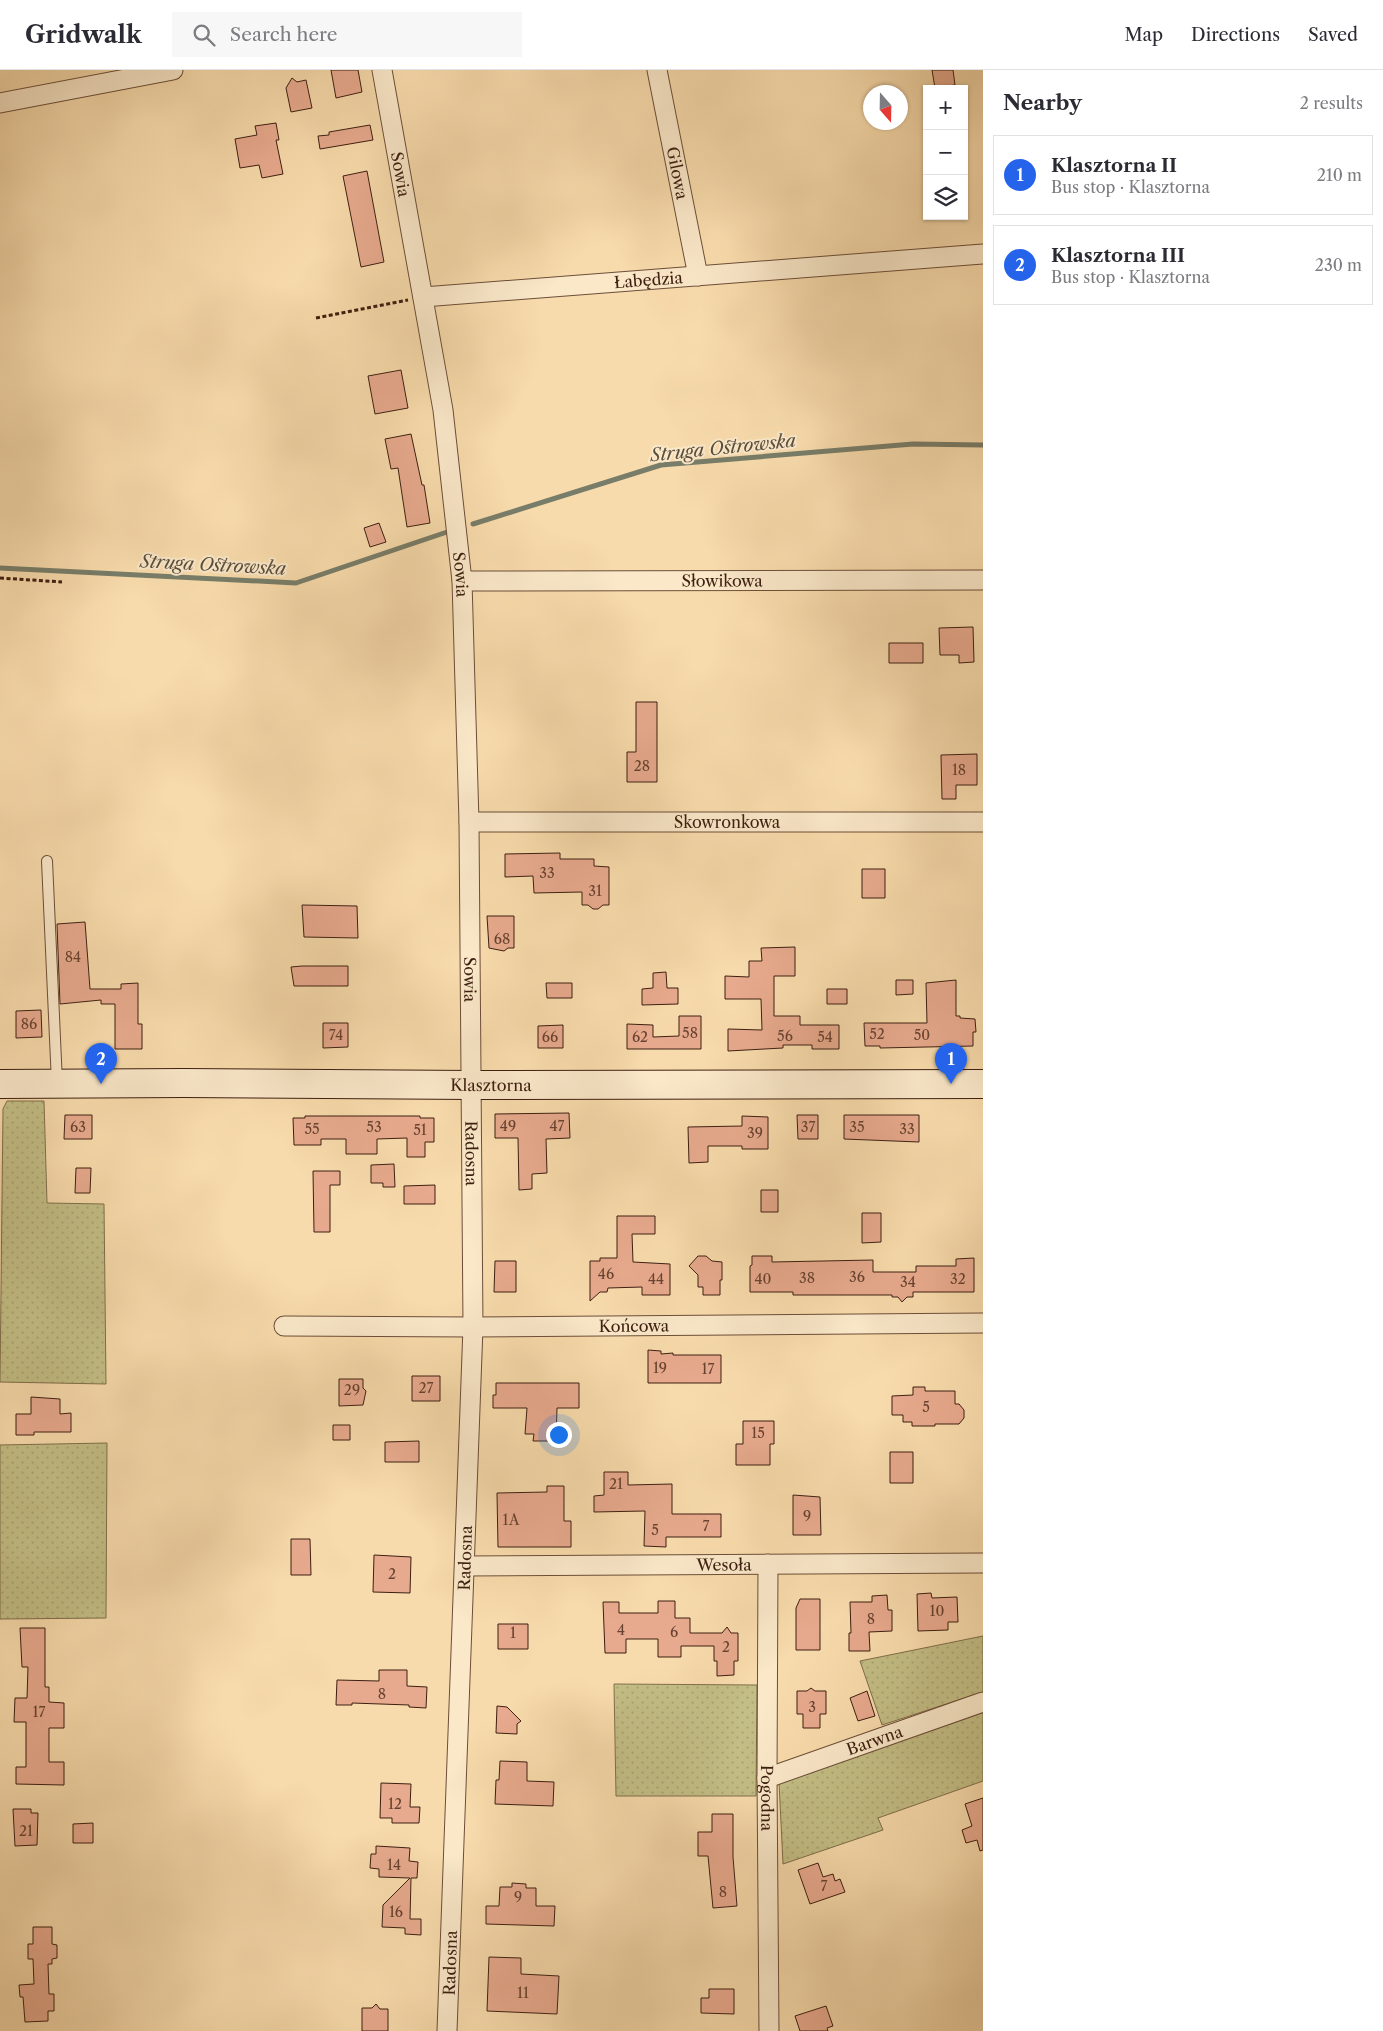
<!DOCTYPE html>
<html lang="en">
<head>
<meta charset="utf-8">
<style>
	:root { --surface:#fff; --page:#f7f7f7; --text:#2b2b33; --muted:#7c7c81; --line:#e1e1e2; --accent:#2563eb }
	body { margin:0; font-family:"Libre Caslon Text",serif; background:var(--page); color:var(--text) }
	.controls { position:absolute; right:15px; top:15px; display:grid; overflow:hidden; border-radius:0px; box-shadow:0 1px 4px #0004 }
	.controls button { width:45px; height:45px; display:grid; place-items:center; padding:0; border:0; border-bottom:1px solid var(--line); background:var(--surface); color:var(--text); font:25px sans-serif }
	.compass { position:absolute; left:863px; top:15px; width:45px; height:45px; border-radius:50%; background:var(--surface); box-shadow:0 1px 4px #0004; rotate:160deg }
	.you { position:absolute; left:558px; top:1364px; width:18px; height:18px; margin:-12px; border:4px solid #fff; border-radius:50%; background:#1a73e8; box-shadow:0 0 0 8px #1a73e833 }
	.badge { display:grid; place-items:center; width:32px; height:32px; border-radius:50%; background:var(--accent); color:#fff; font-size:16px; font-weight:700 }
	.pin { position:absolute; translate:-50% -41px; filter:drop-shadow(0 1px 2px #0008) }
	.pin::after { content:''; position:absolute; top:26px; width:18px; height:15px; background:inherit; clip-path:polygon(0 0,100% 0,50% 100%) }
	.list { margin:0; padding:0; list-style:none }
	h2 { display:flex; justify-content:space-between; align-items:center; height:65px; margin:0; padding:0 20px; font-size:21px }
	h2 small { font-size:16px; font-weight:400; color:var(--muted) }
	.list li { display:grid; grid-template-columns:32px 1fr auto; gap:15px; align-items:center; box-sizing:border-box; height:80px; margin:0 10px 10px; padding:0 10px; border:1px solid var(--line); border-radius:0px }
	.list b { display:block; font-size:19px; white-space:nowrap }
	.list p { margin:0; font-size:16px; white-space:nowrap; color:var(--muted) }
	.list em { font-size:16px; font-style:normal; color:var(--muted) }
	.icon { flex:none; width:28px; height:28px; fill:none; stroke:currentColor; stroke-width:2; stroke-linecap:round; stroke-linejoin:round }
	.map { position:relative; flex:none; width:983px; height:1961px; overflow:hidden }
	header { display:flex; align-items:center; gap:30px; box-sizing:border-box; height:70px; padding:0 25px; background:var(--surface); border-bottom:1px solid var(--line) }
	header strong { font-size:24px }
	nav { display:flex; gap:28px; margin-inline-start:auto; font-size:18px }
	.search { width:350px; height:45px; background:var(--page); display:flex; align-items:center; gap:12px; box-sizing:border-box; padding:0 18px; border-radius:0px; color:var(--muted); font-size:19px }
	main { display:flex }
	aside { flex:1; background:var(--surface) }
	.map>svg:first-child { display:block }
	.grass { fill:url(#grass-dots); stroke:#806e4b }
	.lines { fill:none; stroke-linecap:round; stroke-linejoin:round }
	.stream { stroke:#787d69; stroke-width:5 }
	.building { fill:#e8aa8e; stroke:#3d1f11 }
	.lane-casing { stroke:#6c4e38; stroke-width:12 }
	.street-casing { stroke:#6c4e38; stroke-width:21 }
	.secondary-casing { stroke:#3d1f11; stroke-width:30 }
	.path { stroke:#3d1f11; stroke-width:3; stroke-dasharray:4 2.5; stroke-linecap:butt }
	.lane { stroke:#fae8c9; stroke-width:10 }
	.street { stroke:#fae8c9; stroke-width:19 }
	.secondary { stroke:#fae8c9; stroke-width:28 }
	.labels { text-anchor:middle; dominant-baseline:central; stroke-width:4; stroke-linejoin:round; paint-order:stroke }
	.number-label { font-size:14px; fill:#684230 }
	.street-label { font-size:16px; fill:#3d1f11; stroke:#fae8c9 }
	.water-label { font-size:18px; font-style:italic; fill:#5a4e3d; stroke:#fae8c9 }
</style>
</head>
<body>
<header>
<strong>Gridwalk</strong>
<div class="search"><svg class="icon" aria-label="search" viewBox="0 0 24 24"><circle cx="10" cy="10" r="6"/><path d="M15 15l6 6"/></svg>Search here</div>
<nav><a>Map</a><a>Directions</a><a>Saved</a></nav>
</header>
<main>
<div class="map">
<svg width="983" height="1961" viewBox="0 0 983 1961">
	<defs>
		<pattern id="grass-dots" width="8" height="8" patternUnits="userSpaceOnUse" patternTransform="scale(1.25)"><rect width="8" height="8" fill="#c3be85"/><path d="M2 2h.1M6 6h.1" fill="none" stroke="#a8a372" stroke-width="1.8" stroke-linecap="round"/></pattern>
	</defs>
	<rect width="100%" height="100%" fill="#f8dbac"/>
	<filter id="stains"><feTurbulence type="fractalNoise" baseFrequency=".004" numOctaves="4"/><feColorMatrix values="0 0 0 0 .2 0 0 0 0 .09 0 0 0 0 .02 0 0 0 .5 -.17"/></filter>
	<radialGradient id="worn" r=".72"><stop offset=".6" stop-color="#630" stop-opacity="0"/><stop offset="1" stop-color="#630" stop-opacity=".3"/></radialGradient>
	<path class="grass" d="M 7,1031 L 44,1031 L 47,1133 L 104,1134 L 106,1314 L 0,1312 L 3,1039 Z
		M 107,1373 L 106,1548 L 0,1549 L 0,1375 Z
		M 983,1566 L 983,1622 L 882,1655 L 860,1591 Z
		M 614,1614 L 757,1615 L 756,1726 L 616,1726 Z
		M 983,1639 L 983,1711 L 878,1748 L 883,1760 L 783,1794 L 779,1712 Z"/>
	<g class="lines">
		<path class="stream" d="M 473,454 L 661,395 L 913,374 L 983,375
			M 0,498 L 296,513 L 447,462"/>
	</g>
	<path class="building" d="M 331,0 L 358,0 L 362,22 L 336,28 Z
		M 932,0 L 953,0 L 955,15 L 935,18 Z
		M 292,8 L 297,12 L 306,10 L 312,38 L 291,42 L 286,18 Z
		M 276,53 L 279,70 L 276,70 L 283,104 L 262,108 L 259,95 L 240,98 L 235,69 L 257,65 L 255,56 Z
		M 370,55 L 373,70 L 320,79 L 318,66 L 329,65 L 329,62 Z
		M 367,101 L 384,192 L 361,197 L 343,106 Z
		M 401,300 L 408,338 L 375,344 L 368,306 Z
		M 411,364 L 422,415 L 424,415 L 430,453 L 407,457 L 398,398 L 391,399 L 385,369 Z
		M 379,453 L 386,472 L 370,477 L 364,458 Z
		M 973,557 L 974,592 L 959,593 L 959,585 L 940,585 L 939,558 Z
		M 889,573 L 923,573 L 923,593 L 889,593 Z
		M 636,632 L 657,632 L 657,712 L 627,712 L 627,682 L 636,682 Z
		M 977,684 L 977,715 L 956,715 L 956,729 L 942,729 L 941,685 Z
		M 560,783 L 560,789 L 594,789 L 594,796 L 609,797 L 609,835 L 603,835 L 598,839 L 593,839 L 588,835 L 582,835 L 582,822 L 534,823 L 533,806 L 505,807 L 505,784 Z
		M 862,799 L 885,799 L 885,828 L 862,828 Z
		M 302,835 L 357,836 L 358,868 L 304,867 Z
		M 487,846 L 514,846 L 514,878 L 508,878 L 504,881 L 489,878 Z
		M 85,852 L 90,919 L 121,919 L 121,914 L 138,913 L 138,954 L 142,954 L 142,979 L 115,979 L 115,934 L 101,934 L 101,930 L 60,934 L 57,854 Z
		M 795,877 L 795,906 L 774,906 L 774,946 L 800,946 L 800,955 L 839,955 L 839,979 L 812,979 L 812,975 L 783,975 L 783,978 L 728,981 L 728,959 L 762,960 L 761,929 L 725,929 L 725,906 L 749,907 L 749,891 L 762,891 L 761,878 Z
		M 302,896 L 348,896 L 348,916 L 294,916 L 291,897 Z
		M 666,902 L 667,918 L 678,918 L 678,934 L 642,935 L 642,919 L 653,918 L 653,903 Z
		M 896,910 L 913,910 L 913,924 L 896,925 Z
		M 956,910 L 956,946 L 960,946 L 960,948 L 975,949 L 976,962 L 973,962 L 973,976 L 880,978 L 880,976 L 865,976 L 864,953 L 927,953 L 926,913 Z
		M 546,913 L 572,913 L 572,928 L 547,928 Z
		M 827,919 L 847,919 L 847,934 L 827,934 Z
		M 41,940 L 42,967 L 16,968 L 16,941 Z
		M 679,946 L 701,946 L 701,979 L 627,979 L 627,954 L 653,955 L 653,967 L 679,966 Z
		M 323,953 L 348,953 L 348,977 L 323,978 Z
		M 563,955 L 563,978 L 538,978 L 538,956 Z
		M 569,1043 L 570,1068 L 546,1069 L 547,1103 L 532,1104 L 532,1119 L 519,1120 L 518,1068 L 495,1068 L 495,1044 Z
		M 65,1045 L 92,1045 L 92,1069 L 64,1069 Z
		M 797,1045 L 818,1045 L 818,1069 L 798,1069 Z
		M 844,1045 L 919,1045 L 919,1072 L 844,1069 Z
		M 305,1046 L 420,1046 L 420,1048 L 434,1048 L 434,1072 L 425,1072 L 425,1087 L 407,1087 L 407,1068 L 377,1069 L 377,1084 L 346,1084 L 346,1069 L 321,1069 L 321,1075 L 294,1075 L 293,1048 L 305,1048 Z
		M 742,1046 L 768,1047 L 768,1079 L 742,1079 L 742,1076 L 708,1076 L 708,1092 L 689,1093 L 688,1057 L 742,1056 Z
		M 394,1094 L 395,1117 L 383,1117 L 383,1113 L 371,1113 L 371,1095 Z
		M 76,1098 L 91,1098 L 90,1123 L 75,1123 Z
		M 313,1101 L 340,1101 L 340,1115 L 330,1115 L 330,1162 L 314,1162 Z
		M 435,1115 L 435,1134 L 404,1134 L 404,1116 Z
		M 761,1120 L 778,1120 L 778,1142 L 761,1142 Z
		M 862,1143 L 881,1143 L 881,1172 L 862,1173 Z
		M 617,1146 L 655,1146 L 655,1164 L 632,1164 L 633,1192 L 670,1194 L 670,1225 L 642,1225 L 642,1217 L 608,1218 L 607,1222 L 600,1222 L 590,1231 L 590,1191 L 600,1191 L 600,1188 L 617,1188 Z
		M 698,1186 L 706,1186 L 712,1191 L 722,1192 L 722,1210 L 720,1210 L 720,1225 L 703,1225 L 703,1217 L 698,1217 L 698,1205 L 689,1196 Z
		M 752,1186 L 772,1186 L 772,1192 L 873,1190 L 873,1202 L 916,1202 L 916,1196 L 956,1196 L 956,1189 L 974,1188 L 974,1222 L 913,1222 L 913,1227 L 907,1227 L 902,1232 L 898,1227 L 892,1227 L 892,1225 L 793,1225 L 793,1222 L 750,1222 L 750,1196 L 752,1195 Z
		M 495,1191 L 516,1191 L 516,1222 L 494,1222 Z
		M 648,1280 L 661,1281 L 661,1284 L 673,1283 L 673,1285 L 721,1285 L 721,1313 L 648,1313 Z
		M 412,1306 L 440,1306 L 440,1331 L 412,1331 Z
		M 339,1309 L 363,1309 L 363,1318 L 366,1321 L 363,1335 L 339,1336 Z
		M 496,1313 L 579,1313 L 579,1338 L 557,1338 L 556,1371 L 533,1371 L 534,1364 L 525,1364 L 527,1338 L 493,1338 L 493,1325 L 496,1325 Z
		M 913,1317 L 925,1317 L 925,1321 L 955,1321 L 955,1334 L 959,1334 L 964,1340 L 964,1348 L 959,1354 L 935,1354 L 935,1356 L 912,1356 L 912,1352 L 903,1352 L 903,1345 L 892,1345 L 892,1326 L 913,1325 Z
		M 31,1327 L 60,1329 L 60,1344 L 71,1343 L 71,1362 L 34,1362 L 34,1365 L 16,1365 L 16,1344 L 31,1344 Z
		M 743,1351 L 774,1351 L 774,1374 L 770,1374 L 770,1395 L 736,1395 L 736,1374 L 743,1374 Z
		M 333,1355 L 350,1355 L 350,1370 L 333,1370 Z
		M 419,1371 L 419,1392 L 385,1392 L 385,1372 Z
		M 890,1382 L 913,1382 L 913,1413 L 890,1413 Z
		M 604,1402 L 628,1402 L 628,1415 L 672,1414 L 672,1444 L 721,1444 L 721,1467 L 666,1467 L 666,1477 L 644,1476 L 645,1441 L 594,1442 L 594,1426 L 604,1425 Z
		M 547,1416 L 564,1416 L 564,1451 L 571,1451 L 571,1477 L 498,1477 L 497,1423 L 547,1422 Z
		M 793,1425 L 820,1427 L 821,1465 L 793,1465 Z
		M 291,1469 L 310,1469 L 311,1505 L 291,1505 Z
		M 374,1485 L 411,1487 L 410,1523 L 373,1522 Z
		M 931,1523 L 932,1528 L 957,1527 L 958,1552 L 948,1552 L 948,1560 L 918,1561 L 917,1524 Z
		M 887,1525 L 888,1540 L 892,1540 L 892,1561 L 869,1562 L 870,1581 L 849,1581 L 849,1563 L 851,1563 L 850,1532 L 872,1532 L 872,1526 Z
		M 800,1529 L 820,1529 L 820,1580 L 796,1580 L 796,1538 Z
		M 658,1531 L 675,1531 L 675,1548 L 690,1548 L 690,1563 L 722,1563 L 727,1557 L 731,1563 L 738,1563 L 738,1591 L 734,1591 L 734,1605 L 717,1606 L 717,1591 L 714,1591 L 714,1576 L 681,1576 L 681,1587 L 658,1587 L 658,1569 L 626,1569 L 626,1583 L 605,1583 L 603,1532 L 619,1532 L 619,1543 L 658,1543 Z
		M 498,1554 L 528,1554 L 528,1579 L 498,1579 Z
		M 20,1558 L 45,1558 L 45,1617 L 49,1617 L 49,1632 L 64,1633 L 64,1658 L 49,1658 L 49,1692 L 64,1692 L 64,1715 L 16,1714 L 16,1697 L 26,1697 L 26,1652 L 14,1652 L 15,1628 L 27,1628 L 28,1597 L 22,1597 Z
		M 379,1600 L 407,1600 L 407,1616 L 427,1617 L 426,1638 L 409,1637 L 409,1635 L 352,1633 L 352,1635 L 336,1635 L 337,1610 L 379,1611 Z
		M 811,1618 L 815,1621 L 826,1621 L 826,1644 L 820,1644 L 820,1658 L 803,1658 L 803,1644 L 797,1644 L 797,1621 L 807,1621 Z
		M 867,1621 L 875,1646 L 858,1651 L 850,1628 Z
		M 497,1636 L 507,1637 L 521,1651 L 517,1654 L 517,1664 L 496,1663 Z
		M 500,1691 L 527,1692 L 527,1711 L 554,1712 L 553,1736 L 495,1734 L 496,1710 L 499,1710 Z
		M 381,1713 L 411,1714 L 410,1737 L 420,1737 L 419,1753 L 392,1753 L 392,1748 L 380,1748 Z
		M 983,1728 L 983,1780 L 980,1781 L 977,1770 L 966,1773 L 962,1760 L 972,1756 L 965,1734 Z
		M 13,1739 L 31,1739 L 31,1743 L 38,1743 L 37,1775 L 15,1776 Z
		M 712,1744 L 733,1744 L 733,1787 L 737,1836 L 713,1838 L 708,1786 L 698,1786 L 698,1762 L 712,1762 Z
		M 93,1753 L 93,1773 L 73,1773 L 73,1754 Z
		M 376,1776 L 410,1778 L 409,1791 L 418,1792 L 417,1808 L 411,1808 L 410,1849 L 421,1849 L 421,1865 L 405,1864 L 405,1858 L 382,1857 L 383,1835 L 410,1808 L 379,1807 L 379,1799 L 370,1798 L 371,1784 L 376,1784 Z
		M 818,1793 L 823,1807 L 833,1804 L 835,1811 L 840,1809 L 845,1822 L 810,1834 L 798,1800 Z
		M 512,1813 L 526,1814 L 526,1818 L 536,1818 L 536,1836 L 555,1836 L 554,1856 L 486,1854 L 486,1836 L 499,1836 L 500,1817 L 512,1817 Z
		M 33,1857 L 52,1857 L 52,1874 L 57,1875 L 57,1888 L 52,1889 L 52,1894 L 48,1894 L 49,1924 L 54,1924 L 54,1941 L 48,1941 L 48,1951 L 25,1952 L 23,1927 L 20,1927 L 19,1915 L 34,1914 L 33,1889 L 28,1889 L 28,1874 L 33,1874 Z
		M 489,1887 L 521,1888 L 521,1904 L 559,1906 L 557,1944 L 487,1941 Z
		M 709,1919 L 734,1919 L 734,1944 L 701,1943 L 701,1928 L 709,1928 Z
		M 376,1934 L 380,1939 L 388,1939 L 388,1961 L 362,1961 L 362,1938 L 372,1938 Z
		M 826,1936 L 833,1956 L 827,1958 L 828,1961 L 800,1961 L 795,1946 Z"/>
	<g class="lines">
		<g class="lane-casing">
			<path id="lane" d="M 47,791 L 57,1013"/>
		</g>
		<g class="street-casing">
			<g id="street">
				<path id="s1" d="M 382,0 L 443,340 L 462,511 L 469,752 L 473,1257 L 447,1961"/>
				<path id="s2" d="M 657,0 L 698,206"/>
				<path d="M 0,33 L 173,0"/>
				<path id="s3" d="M 423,227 L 983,184"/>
				<path id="s4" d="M 462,511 L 983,510"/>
				<path id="s5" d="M 469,752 L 983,752"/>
				<path id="s6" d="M 284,1256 L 473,1257 L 983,1253"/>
				<path id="s7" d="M 768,1494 L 767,1708 L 769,1961"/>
				<path id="s8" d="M 465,1496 L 983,1493"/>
				<path id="s9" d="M 767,1708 L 983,1632"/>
			</g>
		</g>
		<g class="secondary-casing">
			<g id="secondary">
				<path id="s10" d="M 0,1014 L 184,1013 L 472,1015 L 983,1014"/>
			</g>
		</g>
		<path class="path" d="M 316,248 L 408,230
			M 0,508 L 62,512"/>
		<use href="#lane" class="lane"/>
		<use href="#street" class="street"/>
		<use href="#secondary" class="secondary"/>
	</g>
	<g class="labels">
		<g class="number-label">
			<text x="642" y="696">28</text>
			<text x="959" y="700">18</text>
			<text x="547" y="803">33</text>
			<text x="595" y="821">31</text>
			<text x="502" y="869">68</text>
			<text x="73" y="887">84</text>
			<text x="29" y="954">86</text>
			<text x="690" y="963">58</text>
			<text x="877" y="964">52</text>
			<text x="336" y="965">74</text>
			<text x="922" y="965">50</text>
			<text x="785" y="966">56</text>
			<text x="550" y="967">66</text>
			<text x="640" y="967">62</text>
			<text x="825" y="967">54</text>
			<text x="508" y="1056">49</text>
			<text x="557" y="1056">47</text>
			<text x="78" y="1057">63</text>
			<text x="374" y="1057">53</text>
			<text x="808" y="1057">37</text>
			<text x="857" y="1057">35</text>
			<text x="312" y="1059">55</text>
			<text x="907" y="1059">33</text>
			<text x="420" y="1060">51</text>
			<text x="755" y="1063">39</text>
			<text x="606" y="1204">46</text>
			<text x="857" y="1207">36</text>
			<text x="807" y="1208">38</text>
			<text x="656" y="1209">44</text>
			<text x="763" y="1209">40</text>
			<text x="958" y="1209">32</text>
			<text x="908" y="1212">34</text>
			<text x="660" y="1298">19</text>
			<text x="708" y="1299">17</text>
			<text x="426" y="1318">27</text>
			<text x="352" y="1320">29</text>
			<text x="926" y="1337">5</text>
			<text x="758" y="1363">15</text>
			<text x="616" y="1414">21</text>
			<text x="807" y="1446">9</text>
			<text x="511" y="1450">1A</text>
			<text x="706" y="1456">7</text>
			<text x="655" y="1460">5</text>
			<text x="392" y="1504">2</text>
			<text x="937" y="1541">10</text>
			<text x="871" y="1549">8</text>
			<text x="621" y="1560">4</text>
			<text x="674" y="1562">6</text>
			<text x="513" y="1563">1</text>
			<text x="726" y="1577">2</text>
			<text x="382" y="1624">8</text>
			<text x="812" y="1637">3</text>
			<text x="39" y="1642">17</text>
			<text x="395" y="1734">12</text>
			<text x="26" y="1761">21</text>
			<text x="394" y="1795">14</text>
			<text x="824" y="1816">7</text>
			<text x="723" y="1822">8</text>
			<text x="518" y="1827">9</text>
			<text x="396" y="1842">16</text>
			<text x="523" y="1923">11</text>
		</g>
		<g class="street-label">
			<text stroke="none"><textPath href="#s2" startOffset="105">Gilowa</textPath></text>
			<text stroke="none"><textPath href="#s1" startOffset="106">Sowia</textPath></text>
			<text stroke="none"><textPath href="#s3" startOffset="226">Łabędzia</textPath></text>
			<text stroke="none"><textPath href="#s1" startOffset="511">Sowia</textPath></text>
			<text stroke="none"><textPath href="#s4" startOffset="260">Słowikowa</textPath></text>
			<text stroke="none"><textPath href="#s5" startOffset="258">Skowronkowa</textPath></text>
			<text stroke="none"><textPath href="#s1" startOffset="916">Sowia</textPath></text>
			<text stroke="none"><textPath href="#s10" startOffset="491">Klasztorna</textPath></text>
			<text stroke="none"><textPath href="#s1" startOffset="1090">Radosna</textPath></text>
			<text stroke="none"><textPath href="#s6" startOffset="350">Końcowa</textPath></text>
			<text transform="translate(465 1488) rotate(-88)">Radosna</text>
			<text stroke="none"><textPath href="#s8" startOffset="259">Wesoła</textPath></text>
			<text stroke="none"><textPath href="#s9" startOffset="114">Barwna</textPath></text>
			<text stroke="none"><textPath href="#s7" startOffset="234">Pogodna</textPath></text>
			<text transform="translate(450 1893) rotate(-88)">Radosna</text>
		</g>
		<g class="water-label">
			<text transform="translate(723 378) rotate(-6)">Struga Ostrowska</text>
			<text transform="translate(213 495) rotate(3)">Struga Ostrowska</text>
		</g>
	</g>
	<rect width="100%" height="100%" filter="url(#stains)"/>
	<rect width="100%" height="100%" fill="url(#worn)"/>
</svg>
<div class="controls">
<button>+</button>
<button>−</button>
<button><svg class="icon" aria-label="layers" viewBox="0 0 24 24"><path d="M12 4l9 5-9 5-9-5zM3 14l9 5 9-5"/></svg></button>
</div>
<svg class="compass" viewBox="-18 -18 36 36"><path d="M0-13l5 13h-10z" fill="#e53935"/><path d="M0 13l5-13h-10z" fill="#7c7c81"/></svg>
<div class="you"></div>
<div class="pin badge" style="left:951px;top:1014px">1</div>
<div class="pin badge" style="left:101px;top:1014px">2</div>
</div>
<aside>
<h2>Nearby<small>2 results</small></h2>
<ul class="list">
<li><span class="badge">1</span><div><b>Klasztorna II</b><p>Bus stop · Klasztorna</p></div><em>210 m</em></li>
<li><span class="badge">2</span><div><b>Klasztorna III</b><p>Bus stop · Klasztorna</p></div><em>230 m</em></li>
</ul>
</aside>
</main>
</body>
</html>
